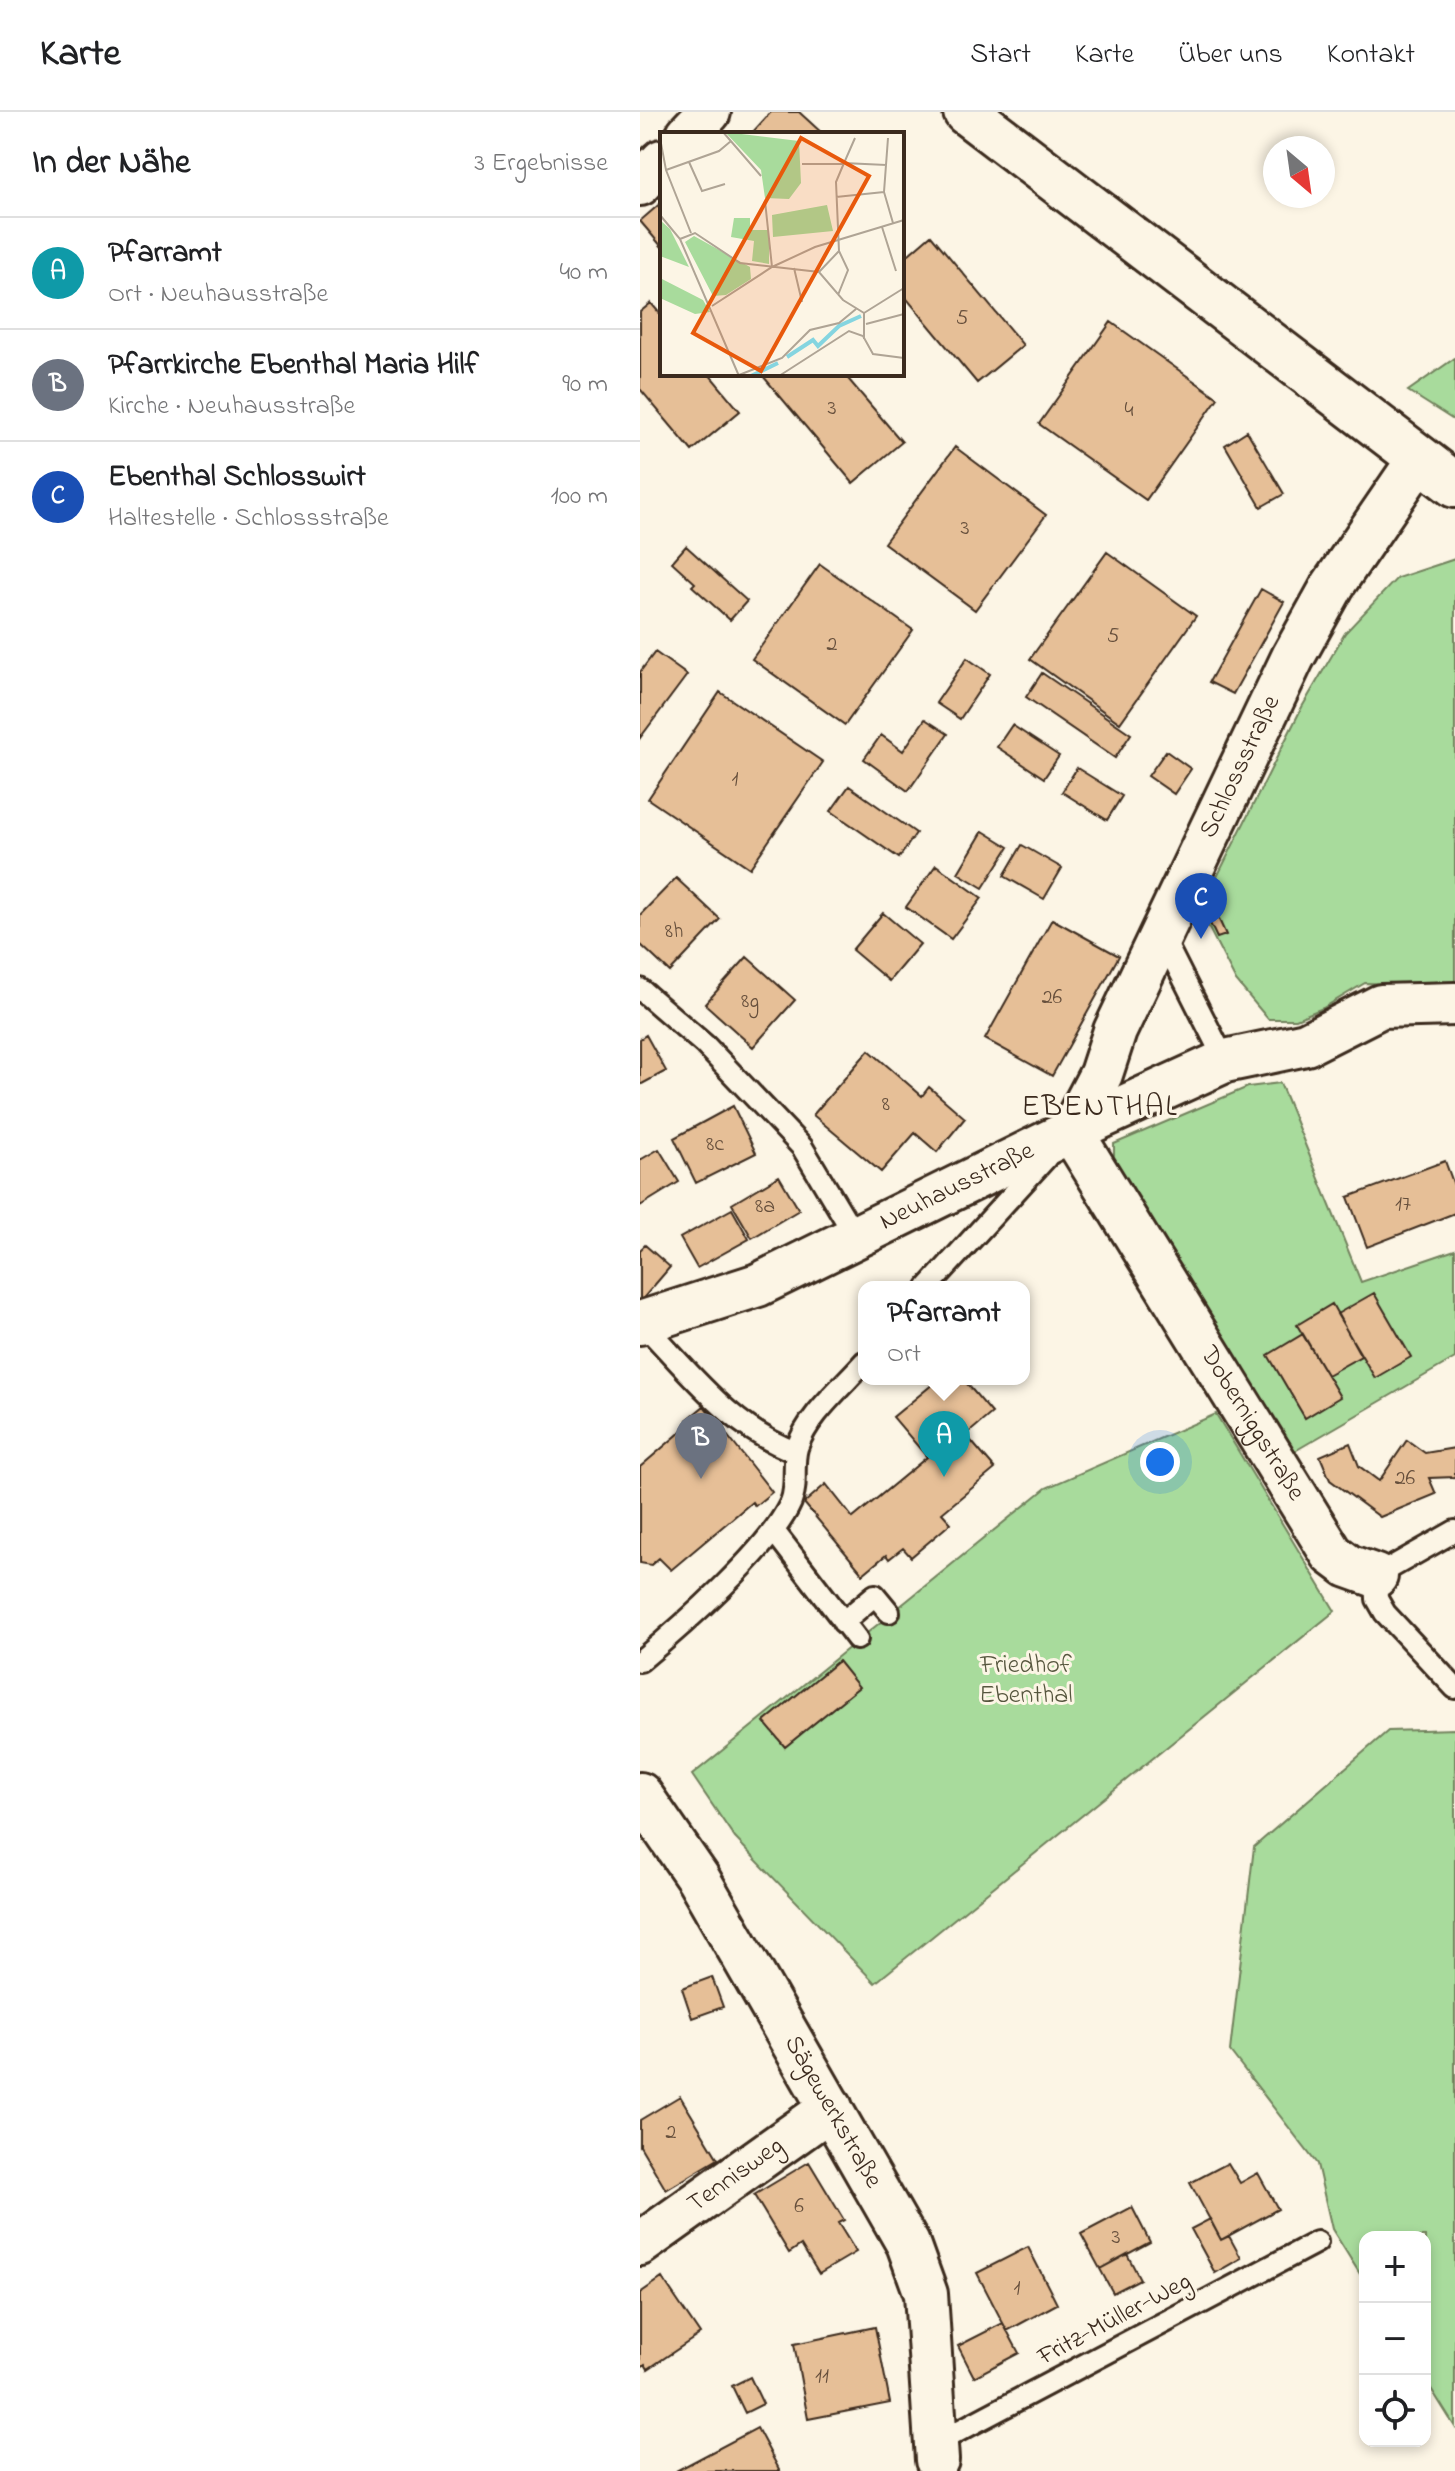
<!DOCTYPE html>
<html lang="de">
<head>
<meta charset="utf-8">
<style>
	:root { --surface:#fff; --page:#f6f6f6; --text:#202124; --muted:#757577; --line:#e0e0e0; --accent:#0b8043 }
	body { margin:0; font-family:"Indie Flower",sans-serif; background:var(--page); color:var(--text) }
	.controls { position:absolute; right:24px; bottom:24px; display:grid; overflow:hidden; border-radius:16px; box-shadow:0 4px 12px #0003 }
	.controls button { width:72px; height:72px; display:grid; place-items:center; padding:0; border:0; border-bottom:2px solid var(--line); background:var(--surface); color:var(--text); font:40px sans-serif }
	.compass { position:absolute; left:623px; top:24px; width:72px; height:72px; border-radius:50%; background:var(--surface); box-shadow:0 4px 12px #0003; rotate:151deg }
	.you { position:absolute; left:520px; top:1350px; width:28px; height:28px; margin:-20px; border:6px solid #fff; border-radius:50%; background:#1a73e8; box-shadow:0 0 0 12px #1a73e833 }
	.badge { display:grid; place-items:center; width:52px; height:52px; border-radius:50%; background:var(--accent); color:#fff; font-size:26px; font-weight:700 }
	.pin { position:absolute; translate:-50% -66px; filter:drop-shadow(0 2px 4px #0008) }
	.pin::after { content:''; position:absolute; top:42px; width:28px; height:24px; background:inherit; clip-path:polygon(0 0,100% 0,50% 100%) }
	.popup { position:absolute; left:218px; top:1169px; width:172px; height:104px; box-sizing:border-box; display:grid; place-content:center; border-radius:16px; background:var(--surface); filter:drop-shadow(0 2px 6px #0005); font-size:26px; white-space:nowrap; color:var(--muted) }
	.popup b { font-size:30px; color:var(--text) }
	.popup::after { content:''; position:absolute; left:50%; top:100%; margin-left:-16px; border:16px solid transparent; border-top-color:var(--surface) }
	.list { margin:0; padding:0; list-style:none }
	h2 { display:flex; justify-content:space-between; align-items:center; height:104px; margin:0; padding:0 32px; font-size:34px }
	h2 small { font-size:26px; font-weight:400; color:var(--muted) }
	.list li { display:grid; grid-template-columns:52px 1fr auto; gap:24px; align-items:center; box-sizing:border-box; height:112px; padding:0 32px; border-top:2px solid var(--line) }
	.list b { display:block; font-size:30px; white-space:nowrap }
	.list p { margin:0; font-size:26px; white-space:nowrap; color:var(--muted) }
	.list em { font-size:26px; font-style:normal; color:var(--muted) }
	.icon { flex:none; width:44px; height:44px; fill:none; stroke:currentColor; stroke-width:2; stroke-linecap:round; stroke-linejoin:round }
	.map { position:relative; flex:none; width:815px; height:2359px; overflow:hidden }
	header { display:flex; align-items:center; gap:48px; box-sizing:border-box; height:112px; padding:0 40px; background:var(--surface); border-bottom:2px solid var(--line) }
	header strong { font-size:38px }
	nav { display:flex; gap:44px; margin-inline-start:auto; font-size:28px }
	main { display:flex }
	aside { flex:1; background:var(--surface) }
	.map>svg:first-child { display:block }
	.green { fill:#a8db9c; stroke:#72825d; stroke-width:2 }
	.building { fill:#e6bf97; stroke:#3b2a1e; stroke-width:2 }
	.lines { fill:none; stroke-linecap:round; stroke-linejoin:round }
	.lane-casing { stroke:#3b2a1e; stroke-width:26 }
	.street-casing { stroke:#3b2a1e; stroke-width:48 }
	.secondary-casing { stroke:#3b2a1e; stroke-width:50 }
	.lane { stroke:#fcf5e5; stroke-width:20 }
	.street { stroke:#fcf5e5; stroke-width:42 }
	.secondary { stroke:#fcf5e5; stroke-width:44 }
	.labels { text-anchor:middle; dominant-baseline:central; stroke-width:6; stroke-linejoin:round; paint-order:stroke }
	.number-label { font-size:22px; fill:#664f3c }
	.street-label { font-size:26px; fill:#3b2a1e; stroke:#fcf5e5 }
	.park-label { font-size:26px; fill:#56563e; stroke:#fcf5e5 }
	.quarter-label { font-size:30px; letter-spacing:2px; fill:#3b2a1e; stroke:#fcf5e5 }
	.inset-river { fill:none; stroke:#85d5e0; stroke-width:4 }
	.inset-road { fill:none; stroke:#afa495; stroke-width:2 }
	.view { fill:#e8590c; fill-opacity:0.15; stroke:#e8590c; stroke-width:4 }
	.inset-edge { fill:none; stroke:#3b2a1e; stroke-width:4 }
</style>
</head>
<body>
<header>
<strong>Karte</strong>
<nav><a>Start</a><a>Karte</a><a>Über uns</a><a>Kontakt</a></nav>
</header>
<main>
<aside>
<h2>In der Nähe<small>3 Ergebnisse</small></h2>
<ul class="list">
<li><span class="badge" style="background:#0f9aa8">A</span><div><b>Pfarramt</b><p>Ort · Neuhausstraße</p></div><em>40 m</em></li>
<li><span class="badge" style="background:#6b7280">B</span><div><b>Pfarrkirche Ebenthal Maria Hilf</b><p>Kirche · Neuhausstraße</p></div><em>90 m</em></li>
<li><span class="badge" style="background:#1a4fb4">C</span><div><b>Ebenthal Schlosswirt</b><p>Haltestelle · Schlossstraße</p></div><em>100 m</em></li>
</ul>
</aside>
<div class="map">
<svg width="815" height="2359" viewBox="0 0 815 2359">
	<rect width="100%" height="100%" fill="#fcf5e5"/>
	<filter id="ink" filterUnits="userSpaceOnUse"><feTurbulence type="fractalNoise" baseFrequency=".0125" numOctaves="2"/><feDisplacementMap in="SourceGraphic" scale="16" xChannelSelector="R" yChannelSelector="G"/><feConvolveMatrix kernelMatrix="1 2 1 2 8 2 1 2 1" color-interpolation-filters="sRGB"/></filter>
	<g filter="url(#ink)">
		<path class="green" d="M 815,246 L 815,309 L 768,279 Z
			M 815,447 L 815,874 L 725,871 L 683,896 L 656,907 L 628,907 L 596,869 L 560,799 L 662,595 L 705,521 L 757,466 Z
			M 640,971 L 721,1170 L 815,1138 L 815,1246 L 648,1343 L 466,1047 L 474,1043 L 474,1032 L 608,975 Z
			M 576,1302 L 695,1499 L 235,1871 L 95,1726 L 52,1663 L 406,1376 Z
			M 815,1617 L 815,2315 L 785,2267 L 785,2125 L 725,2125 L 725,2170 L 692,2117 L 677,2052 L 590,1939 L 614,1735 L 748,1619 Z"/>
		<path class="building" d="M 131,0 L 159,0 L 183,22 L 111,22 Z
			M 22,90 L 22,135 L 0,109 Z
			M 291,123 L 383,233 L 337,271 L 262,181 L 262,148 Z
			M 11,191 L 22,204 L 22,262 L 69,262 L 100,299 L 52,339 L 0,277 L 0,200 Z
			M 471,210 L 578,286 L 506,388 L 399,312 Z
			M 125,262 L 204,262 L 262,330 L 213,371 L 123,264 Z
			M 607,319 L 644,382 L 621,395 L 585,333 Z
			M 315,335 L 406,403 L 335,498 L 244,431 Z
			M 46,434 L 107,489 L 90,508 L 52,474 L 55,471 L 32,450 Z
			M 467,440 L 556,504 L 480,611 L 390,547 Z
			M 180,452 L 273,518 L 205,613 L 112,547 Z
			M 621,477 L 644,490 L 593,582 L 569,570 Z
			M 15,540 L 47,563 L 0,626 L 0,560 Z
			M 327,546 L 350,562 L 320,607 L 296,591 Z
			M 402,561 L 491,622 L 475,646 L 386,585 Z
			M 80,580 L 183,650 L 110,756 L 8,687 Z
			M 285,607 L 308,622 L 268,679 L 224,647 L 241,623 L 263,639 Z
			M 372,613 L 419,644 L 404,666 L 357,635 Z
			M 526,639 L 551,657 L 534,682 L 508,664 Z
			M 437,656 L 482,684 L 467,708 L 422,680 Z
			M 209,674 L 276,721 L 259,746 L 191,699 Z
			M 343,719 L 369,735 L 343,776 L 318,761 Z
			M 382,733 L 422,756 L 404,787 L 364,764 Z
			M 296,753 L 342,786 L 311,827 L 266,795 Z
			M 36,766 L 80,807 L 30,860 L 0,832 L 0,803 Z
			M 243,801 L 280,832 L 249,869 L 212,838 Z
			M 576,801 L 586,823 L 577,826 L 567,805 Z
			M 412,807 L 479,844 L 412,964 L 345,927 Z
			M 107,845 L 155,888 L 113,935 L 65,892 Z
			M 6,923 L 26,959 L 0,973 L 0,927 Z
			M 229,938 L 282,984 L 289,975 L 325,1006 L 297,1040 L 275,1021 L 241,1060 L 173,1003 Z
			M 93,994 L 116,1041 L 56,1071 L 34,1026 Z
			M 19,1037 L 39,1070 L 0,1094 L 0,1048 Z
			M 805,1049 L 815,1076 L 815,1101 L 727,1135 L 708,1085 Z
			M 139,1064 L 159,1098 L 112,1126 L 92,1092 Z
			M 92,1097 L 109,1127 L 57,1156 L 40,1126 Z
			M 5,1133 L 30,1155 L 0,1190 L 0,1138 Z
			M 734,1181 L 771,1245 L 735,1266 L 697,1202 Z
			M 692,1192 L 721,1244 L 687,1263 L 657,1213 Z
			M 663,1222 L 700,1285 L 665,1306 L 628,1243 Z
			M 299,1267 L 323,1267 L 352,1301 L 326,1323 L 355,1357 L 302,1401 L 311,1411 L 271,1445 L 263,1436 L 249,1447 L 246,1443 L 223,1462 L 164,1391 L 186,1372 L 213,1406 L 287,1345 L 253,1305 Z
			M 64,1294 L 132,1380 L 115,1394 L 112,1390 L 31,1458 L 19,1446 L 11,1453 L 0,1451 L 0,1355 L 50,1312 L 47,1308 Z
			M 767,1328 L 785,1341 L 815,1336 L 815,1365 L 789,1366 L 796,1382 L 740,1405 L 690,1368 L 680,1344 L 710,1331 L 719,1354 L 739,1369 Z
			M 198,1549 L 219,1575 L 145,1635 L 124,1610 Z
			M 72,1865 L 83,1895 L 52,1906 L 42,1876 Z
			M 40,1984 L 78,2047 L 26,2078 L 0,2034 L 0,2008 Z
			M 169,2050 L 204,2108 L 198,2111 L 216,2140 L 179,2162 L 161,2133 L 149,2141 L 114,2083 Z
			M 588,2051 L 600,2071 L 618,2061 L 638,2097 L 581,2128 L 550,2071 Z
			M 492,2095 L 510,2130 L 460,2157 L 441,2122 Z
			M 570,2107 L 581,2128 L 589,2124 L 601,2146 L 575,2161 L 551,2117 Z
			M 388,2135 L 417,2192 L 367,2219 L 337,2161 Z
			M 487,2142 L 500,2167 L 473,2181 L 460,2157 Z
			M 22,2166 L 60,2222 L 8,2257 L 5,2252 L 0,2256 L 0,2181 Z
			M 363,2211 L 379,2241 L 334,2265 L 318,2234 Z
			M 235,2215 L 250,2291 L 168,2307 L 154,2232 Z
			M 110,2265 L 123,2292 L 105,2301 L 92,2274 Z
			M 117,2316 L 140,2359 L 36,2359 Z"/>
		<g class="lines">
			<g class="lane-casing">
				<path id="lane" d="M 522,824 L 585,949
					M 0,877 L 65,933 L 162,1035 L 217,1127
					M 288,1175 L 406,1046
					M 2,1211 C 48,1258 92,1318 156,1340
					M 134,1419 L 217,1527
					M 815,1419 L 736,1464 L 737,1487 L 745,1501 L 815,1576
					M 203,1510 L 235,1483 L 249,1500
					M 0,1549 C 40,1516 131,1436 151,1390 C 158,1373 152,1353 157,1336 C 167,1304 202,1275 224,1250
					M 296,2331 L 677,2130"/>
			</g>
			<g class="street-casing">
				<g id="street">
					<path d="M 48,22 L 69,0"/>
					<path d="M 0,72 L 22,49"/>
					<path id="s1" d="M 431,1019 L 461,962 L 475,919 L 653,545 L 693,473 L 779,347"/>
					<path id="s2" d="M 431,1019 L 692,1442 L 708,1454 L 736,1464"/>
					<path id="s3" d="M 0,1211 L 118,1173 L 431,1019 L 585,949 L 666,932 L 741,894 L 815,892"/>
					<path id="s4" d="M 0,1682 L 58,1766 L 268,2132 L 286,2182 L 297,2348"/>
					<path id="s5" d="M 0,2132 L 191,1996"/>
				</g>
			</g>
			<g class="secondary-casing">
				<path id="secondary" d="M 326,0 L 815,373"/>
			</g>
			<use href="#lane" class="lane"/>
			<use href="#street" class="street"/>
			<use href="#secondary" class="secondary"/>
		</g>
	</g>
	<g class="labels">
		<g class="number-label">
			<text x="322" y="207">5</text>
			<text x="192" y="297">3</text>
			<text x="489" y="299">4</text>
			<text x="325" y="417">3</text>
			<text x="473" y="525">5</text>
			<text x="192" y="533">2</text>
			<text x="95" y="668">1</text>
			<text x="34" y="820">8h</text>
			<text x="412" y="886">26</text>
			<text x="110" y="890">8g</text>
			<text x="246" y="993">8</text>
			<text x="75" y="1033">8c</text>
			<text x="763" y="1093">17</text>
			<text x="125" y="1095">8a</text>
			<text x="765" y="1367">26</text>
			<text x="31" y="2021">2</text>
			<text x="159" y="2095">6</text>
			<text x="476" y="2126">3</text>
			<text x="377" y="2177">1</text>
			<text x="182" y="2265">11</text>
		</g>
		<g class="street-label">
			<text stroke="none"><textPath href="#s1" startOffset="402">Schlossstraße</textPath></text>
			<text stroke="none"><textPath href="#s3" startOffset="346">Neuhausstraße</textPath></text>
			<text stroke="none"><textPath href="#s2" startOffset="344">Doberniggstraße</textPath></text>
			<text stroke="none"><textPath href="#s4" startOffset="372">Sägewerkstraße</textPath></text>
			<text stroke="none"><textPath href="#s5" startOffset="118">Tennisweg</textPath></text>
			<text transform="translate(475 2208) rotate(-28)">Fritz-Müller-Weg</text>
		</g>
		<g class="park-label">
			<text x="386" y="1554">Friedhof<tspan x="386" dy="30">Ebenthal</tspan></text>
		</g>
		<g class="quarter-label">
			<text x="460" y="996">EBENTHAL</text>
		</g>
	</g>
	<g transform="translate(20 20)">
		<rect width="244" height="244" fill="#fcf5e5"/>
		<path d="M 65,0 L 139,9 L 141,51 L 129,67 L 105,66 L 101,38 ZM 167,73 L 173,99 L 113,105 L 112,83 ZM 74,86 L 90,86 L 90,98 L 109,98 L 109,132 L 92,129 L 94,109 L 71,105 ZM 0,88 L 10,97 L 29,135 L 0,124 ZM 34,104 L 90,135 L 91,147 L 66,163 L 53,164 L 25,110 ZM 0,146 L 43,168 L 50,180 L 35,182 L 0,166 Z" fill="#a8db9c"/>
		<path class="inset-river" d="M 127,225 L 153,208 L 158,214 L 179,194 L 201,184M 91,244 L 118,231"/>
		<path class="inset-road" d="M 63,0 L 101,44M 0,6 L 6,38 L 31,101M 195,6 L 184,31 L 226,33 L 228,6M 29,30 L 42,59 L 65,52M 142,32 L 183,32M 226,33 L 224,60 L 233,91M 6,38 L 59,19 L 71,9M 176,65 L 224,60M 105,69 L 112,135M 0,83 L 20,107 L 79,244M 222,95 L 236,139M 20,107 L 35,101 L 80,131 L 159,140 L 183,168 L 204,181 L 204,207M 134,136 L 142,170M 159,140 L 179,119 L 176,50 L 184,31M 178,163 L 188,138 L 179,119M 52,174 L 112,135 L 155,115 L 244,88M 204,181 L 244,156M 206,192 L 244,182M 79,243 L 122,226 L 150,198 L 179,191 L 196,177M 119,244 L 189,199 L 203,204 L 213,222 L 244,226"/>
		<path class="view" d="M 141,6 L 209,44 L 101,239 L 33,201 Z"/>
		<rect width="244" height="244" class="inset-edge"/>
	</g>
</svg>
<div class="controls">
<button>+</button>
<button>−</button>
<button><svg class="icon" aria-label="locate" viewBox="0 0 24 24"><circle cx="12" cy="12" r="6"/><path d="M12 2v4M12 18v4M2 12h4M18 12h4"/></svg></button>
</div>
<svg class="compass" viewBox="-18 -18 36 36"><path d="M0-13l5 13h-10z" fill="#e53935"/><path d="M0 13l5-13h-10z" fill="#757577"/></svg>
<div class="you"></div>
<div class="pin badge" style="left:304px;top:1365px;background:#0f9aa8">A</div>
<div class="popup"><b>Pfarramt</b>Ort</div>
<div class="pin badge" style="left:61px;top:1367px;background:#6b7280">B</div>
<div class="pin badge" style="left:561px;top:827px;background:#1a4fb4">C</div>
</div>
</main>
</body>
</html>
